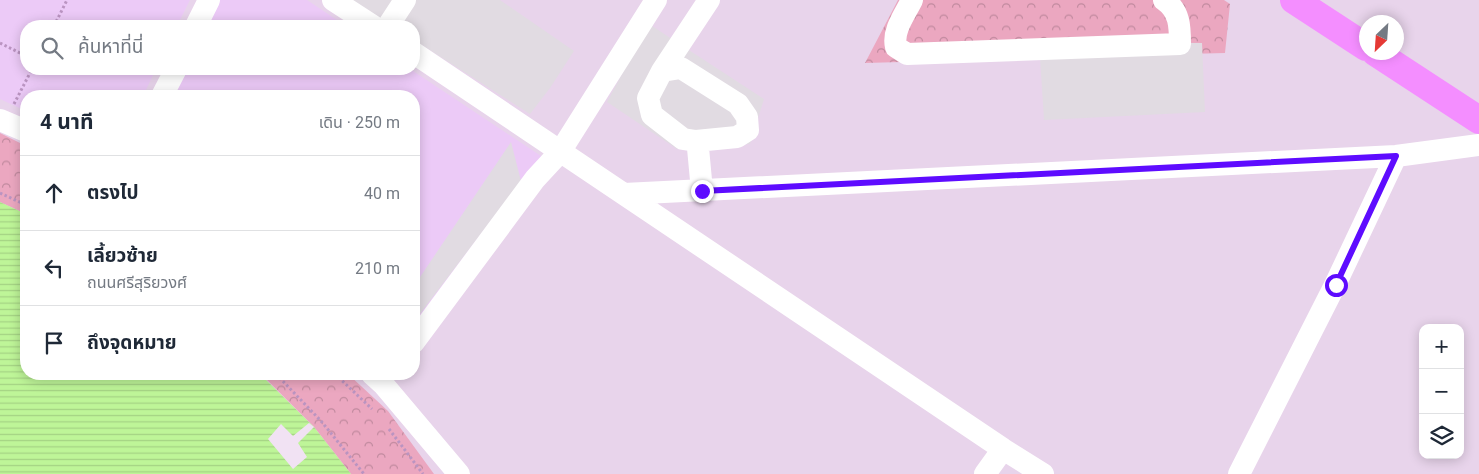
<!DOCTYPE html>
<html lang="th">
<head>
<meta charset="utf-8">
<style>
	:root { --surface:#fff; --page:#f6f6f7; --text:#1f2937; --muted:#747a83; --line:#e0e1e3 }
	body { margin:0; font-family:Roboto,"Noto Sans Thai",sans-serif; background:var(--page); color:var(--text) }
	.controls { position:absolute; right:15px; bottom:15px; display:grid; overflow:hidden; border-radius:10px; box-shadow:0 2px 12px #0003 }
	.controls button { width:45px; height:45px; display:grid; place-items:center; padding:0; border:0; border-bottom:1px solid var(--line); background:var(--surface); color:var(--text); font:25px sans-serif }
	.compass { position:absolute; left:1359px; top:15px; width:45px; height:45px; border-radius:50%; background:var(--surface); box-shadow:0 2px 12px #0003; rotate:205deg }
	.stop { position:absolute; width:15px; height:15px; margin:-11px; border:4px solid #5e0cff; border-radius:50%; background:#fff }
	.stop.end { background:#5e0cff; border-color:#fff; box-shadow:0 1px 5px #0008 }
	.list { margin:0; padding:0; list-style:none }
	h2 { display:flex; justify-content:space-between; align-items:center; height:65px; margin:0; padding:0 20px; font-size:21px }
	h2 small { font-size:16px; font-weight:400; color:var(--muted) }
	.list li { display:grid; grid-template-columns:32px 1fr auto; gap:15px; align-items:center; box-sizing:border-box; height:75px; padding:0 20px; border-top:1px solid var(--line) }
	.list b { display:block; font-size:19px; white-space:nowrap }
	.list p { margin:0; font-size:16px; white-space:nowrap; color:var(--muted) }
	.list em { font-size:16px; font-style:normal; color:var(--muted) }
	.icon { flex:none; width:28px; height:28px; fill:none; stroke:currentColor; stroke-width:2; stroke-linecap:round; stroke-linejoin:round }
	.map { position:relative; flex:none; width:1479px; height:474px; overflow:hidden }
	.search { position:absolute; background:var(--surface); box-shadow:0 2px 12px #0003; left:20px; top:20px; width:400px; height:55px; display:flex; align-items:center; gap:12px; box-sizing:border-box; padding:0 18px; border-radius:20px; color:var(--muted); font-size:19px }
	.panel { position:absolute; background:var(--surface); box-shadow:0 2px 12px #0003; left:20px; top:90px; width:400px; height:290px; border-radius:20px }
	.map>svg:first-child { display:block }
	.residential { fill:#e8d4eb; fill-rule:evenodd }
	.commercial { fill:#eccaf7 }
	.park { fill:url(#park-crowns) }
	.parking { fill:#e1dbe2 }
	.water { fill:url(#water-rules) }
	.pier { fill:#f1e2f3 }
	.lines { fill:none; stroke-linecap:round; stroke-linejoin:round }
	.path { stroke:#ba94c1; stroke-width:3; stroke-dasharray:2.5 2.5; stroke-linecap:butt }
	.minor { stroke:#fff; stroke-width:22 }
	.major { stroke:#f48eff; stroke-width:28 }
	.route { stroke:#5e0cff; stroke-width:6 }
</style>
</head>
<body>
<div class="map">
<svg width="1479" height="474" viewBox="0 0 1479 474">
	<defs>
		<pattern id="park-crowns" width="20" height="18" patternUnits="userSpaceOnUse" patternTransform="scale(1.25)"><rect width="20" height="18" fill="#eba7c0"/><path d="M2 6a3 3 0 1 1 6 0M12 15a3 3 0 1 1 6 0" fill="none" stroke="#c0899e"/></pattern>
		<pattern id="water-rules" width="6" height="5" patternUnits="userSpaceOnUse" patternTransform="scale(1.25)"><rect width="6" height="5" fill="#bef598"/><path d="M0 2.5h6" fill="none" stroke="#a4d284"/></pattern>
	</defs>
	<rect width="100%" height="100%" fill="#f1e2f3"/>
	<path class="residential" d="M 0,0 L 1479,0 L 1479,474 L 0,474 ZM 1366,22 L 1396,22 L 1396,52 L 1366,52 ZM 26,26 L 414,26 L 414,69 L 26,69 ZM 26,96 L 414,96 L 414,374 L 26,374 ZM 1423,328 L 1460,328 L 1460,455 L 1423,455 Z"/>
	<path class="commercial" d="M 0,0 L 190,0 L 177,26 L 26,26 L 26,69 L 156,69 L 143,96 L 26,96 L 26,111 L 0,99 Z
		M 219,0 L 307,0 L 346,26 L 206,26 Z
		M 185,69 L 410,69 L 544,158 L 414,331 L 414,96 L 172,96 Z"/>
	<path class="park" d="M 898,0 L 1224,0 L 1230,4 L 1225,53 L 865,63 Z
		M 0,133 L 26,146 L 26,214 L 0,202 Z
		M 261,374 L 348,374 L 388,411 L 434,474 L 351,474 L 314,427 Z"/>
	<path class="parking" d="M 352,0 L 500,0 L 574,51 L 550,88 L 530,114 L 414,40 L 414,26 L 393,26 Z
		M 649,24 L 764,99 L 750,144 L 677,149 L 607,102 Z
		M 1039,42 L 1202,43 L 1205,112 L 1044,120 Z
		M 511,142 L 521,181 L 414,322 L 414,286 Z"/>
	<path class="water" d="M 0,202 L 26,214 L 26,374 L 260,374 L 314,427 L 351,474 L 0,474 Z"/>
	<path class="pier" d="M 309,423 L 314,427 L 298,443 L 307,457 L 293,469 L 268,439 L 281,424 L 293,436 Z"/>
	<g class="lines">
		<path class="path" d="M 54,26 L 67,0
			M 0,43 L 26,56
			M 14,104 L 32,69
			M 0,193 L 26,205
			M 276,374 L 321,421 L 364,474
			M 335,374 L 372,409
			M 389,429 L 423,474"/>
		<path class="minor" d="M 333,0 L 373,26
			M 912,0 C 905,14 892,31 896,47 L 907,54 L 1180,44 C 1180,27 1180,11 1164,0
			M 196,26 L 209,0
			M 388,26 L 405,0
			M 414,53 L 1003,449 L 1043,474
			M 662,71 L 709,0
			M 162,96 L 176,69
			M 0,120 L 26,131
			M 696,141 L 737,137 L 748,130 L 747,117 L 738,104 L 681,68 L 662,71 L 648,98 L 652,115 L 683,139 L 696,141 L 698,148 L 702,191
			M 624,194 L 1396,156 L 1479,145
			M 414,342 L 535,179 L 560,152 L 656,0
			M 372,374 L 383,384 L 459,474
			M 985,474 L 1003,449
			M 1239,474 L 1335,285 L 1396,156"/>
		<path class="major" d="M 1294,0 L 1366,47
			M 1375,52 L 1479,120"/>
	</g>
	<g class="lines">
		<path class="route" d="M 702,191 L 1396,156 L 1336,285"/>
	</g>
</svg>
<div class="controls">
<button>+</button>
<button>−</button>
<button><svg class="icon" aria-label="layers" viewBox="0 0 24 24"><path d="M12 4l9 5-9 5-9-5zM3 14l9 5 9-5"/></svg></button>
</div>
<svg class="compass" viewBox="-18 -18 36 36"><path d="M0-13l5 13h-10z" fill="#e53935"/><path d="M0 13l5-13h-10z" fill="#747a83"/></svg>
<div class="stop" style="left:1336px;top:285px"></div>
<div class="stop end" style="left:702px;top:191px"></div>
<div class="search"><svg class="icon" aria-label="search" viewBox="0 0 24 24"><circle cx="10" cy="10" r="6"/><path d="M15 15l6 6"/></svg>ค้นหาที่นี่</div>
<section class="panel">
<h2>4 นาที<small>เดิน · 250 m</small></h2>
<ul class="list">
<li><svg class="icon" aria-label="ahead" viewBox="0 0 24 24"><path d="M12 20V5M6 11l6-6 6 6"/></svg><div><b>ตรงไป</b></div><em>40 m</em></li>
<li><svg class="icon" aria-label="left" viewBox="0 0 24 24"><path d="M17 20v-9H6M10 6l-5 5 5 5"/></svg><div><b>เลี้ยวซ้าย</b><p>ถนนศรีสุริยวงศ์</p></div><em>210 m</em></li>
<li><svg class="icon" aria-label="arrive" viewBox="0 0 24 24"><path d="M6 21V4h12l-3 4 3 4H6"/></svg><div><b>ถึงจุดหมาย</b></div></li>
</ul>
</section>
</div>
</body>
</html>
